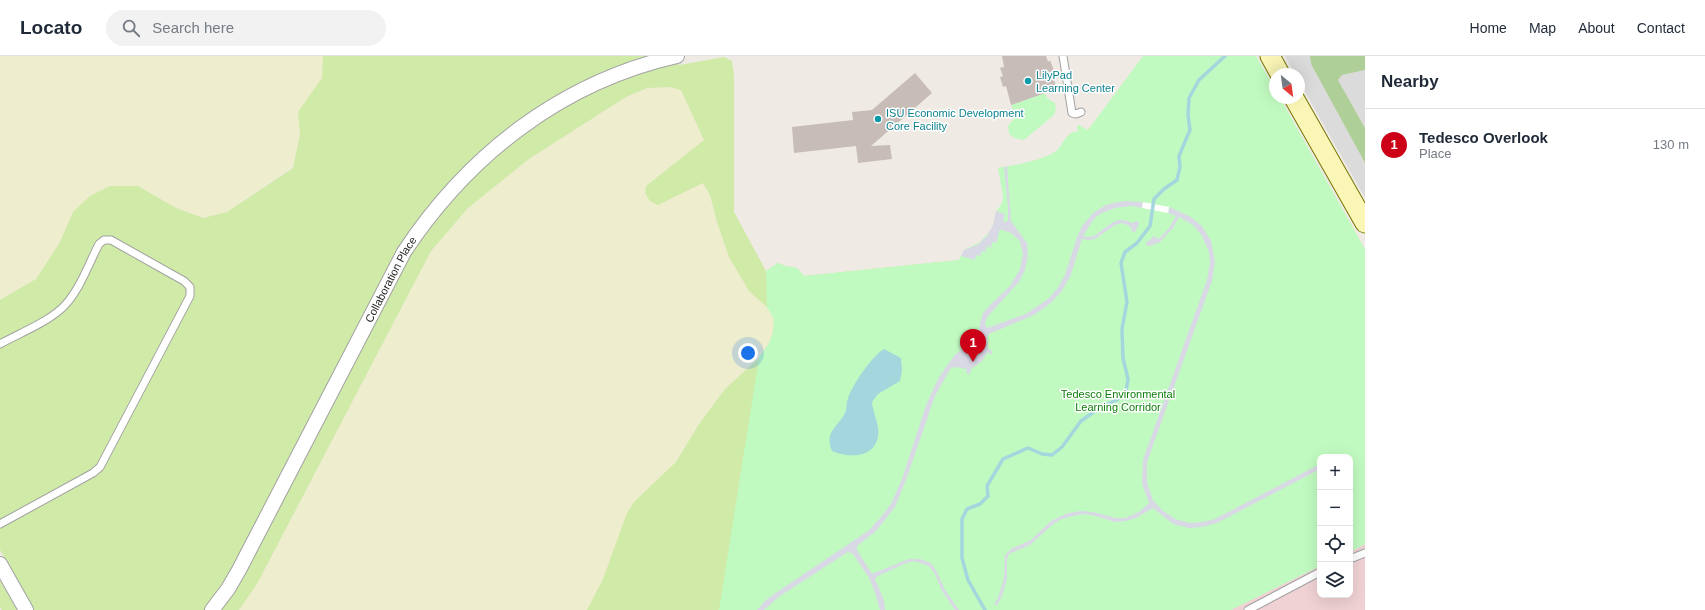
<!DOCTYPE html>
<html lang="en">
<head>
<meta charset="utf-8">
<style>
	:root { --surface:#fff; --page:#f2f2f3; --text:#1f2937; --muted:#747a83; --line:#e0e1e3; --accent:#cc0016 }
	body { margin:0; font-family:Helvetica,sans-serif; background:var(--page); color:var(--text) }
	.controls { position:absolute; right:12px; bottom:12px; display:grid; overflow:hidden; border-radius:8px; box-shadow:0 4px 16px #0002 }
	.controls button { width:36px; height:36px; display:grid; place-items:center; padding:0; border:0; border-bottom:1px solid var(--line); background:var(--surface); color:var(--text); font:20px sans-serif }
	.compass { position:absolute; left:1269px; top:12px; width:36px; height:36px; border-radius:50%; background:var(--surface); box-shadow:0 4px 16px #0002; rotate:151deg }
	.you { position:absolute; left:748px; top:297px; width:14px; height:14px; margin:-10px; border:3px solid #fff; border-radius:50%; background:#1a73e8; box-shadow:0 0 0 6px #1a73e833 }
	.badge { display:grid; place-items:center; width:26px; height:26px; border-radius:50%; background:var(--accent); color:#fff; font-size:13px; font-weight:700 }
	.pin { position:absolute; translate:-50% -33px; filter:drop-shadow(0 1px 2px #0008) }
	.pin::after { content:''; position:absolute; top:21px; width:14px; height:12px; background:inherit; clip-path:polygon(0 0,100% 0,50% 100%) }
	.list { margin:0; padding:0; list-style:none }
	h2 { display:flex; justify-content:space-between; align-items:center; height:52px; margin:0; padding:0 16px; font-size:17px }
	h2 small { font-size:13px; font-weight:400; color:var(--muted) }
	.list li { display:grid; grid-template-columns:26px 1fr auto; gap:12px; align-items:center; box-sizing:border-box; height:72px; padding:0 16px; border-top:1px solid var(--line) }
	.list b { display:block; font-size:15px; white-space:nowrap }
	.list p { margin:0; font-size:13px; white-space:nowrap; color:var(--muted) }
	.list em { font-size:13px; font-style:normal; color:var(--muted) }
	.icon { flex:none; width:22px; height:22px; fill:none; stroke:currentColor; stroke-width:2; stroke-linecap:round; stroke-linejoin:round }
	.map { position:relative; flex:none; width:1365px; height:554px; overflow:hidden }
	header { display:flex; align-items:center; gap:24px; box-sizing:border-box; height:56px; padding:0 20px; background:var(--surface); border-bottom:1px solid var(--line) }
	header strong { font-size:19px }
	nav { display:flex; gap:22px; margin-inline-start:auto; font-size:14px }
	.search { width:280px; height:36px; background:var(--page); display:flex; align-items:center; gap:10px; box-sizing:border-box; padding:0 14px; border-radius:22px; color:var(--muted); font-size:15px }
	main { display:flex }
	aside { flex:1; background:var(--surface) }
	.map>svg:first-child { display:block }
	.residential { fill:#dcdbdb }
	.commercial { fill:#f0d2d4 }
	.farmland { fill:#eeedce }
	.grass { fill:#d0eaa8 }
	.forest { fill:#aecf98 }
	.park { fill:#c1fac0 }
	.plaza { fill:#d8d9e5 }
	.water { fill:#a3d7dd }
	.pier { fill:#fff }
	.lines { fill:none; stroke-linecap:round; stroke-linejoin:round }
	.stream { stroke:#a3d7dd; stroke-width:3.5 }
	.building { fill:#c7bcb7 }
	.lane-casing { stroke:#a2a2a2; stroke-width:9 }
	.street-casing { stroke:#a2a2a2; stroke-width:16 }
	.secondary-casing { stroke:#767603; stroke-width:21 }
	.lane { stroke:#fff; stroke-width:7 }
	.street { stroke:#fff; stroke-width:14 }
	.secondary { stroke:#faf6b6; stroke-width:19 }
	.culture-dot { fill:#0f9aa8; stroke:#fff; stroke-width:1.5 }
	.labels { text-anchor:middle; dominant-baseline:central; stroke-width:3; stroke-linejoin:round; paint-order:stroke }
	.culture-label { font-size:11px; fill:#0d838f; stroke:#fff; text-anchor:start }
	.street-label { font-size:11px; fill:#1e1e1e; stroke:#fff }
	.park-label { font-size:11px; fill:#0d7e0a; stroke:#fff }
</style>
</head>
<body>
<header>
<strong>Locato</strong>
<div class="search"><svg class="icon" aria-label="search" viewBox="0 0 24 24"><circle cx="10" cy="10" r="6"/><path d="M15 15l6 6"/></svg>Search here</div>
<nav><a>Home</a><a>Map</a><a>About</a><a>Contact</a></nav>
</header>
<main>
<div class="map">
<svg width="1365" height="554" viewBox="0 0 1365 554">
	<rect width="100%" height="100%" fill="#efeae4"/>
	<path class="residential" d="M 1285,0 L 1310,0 L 1311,8 L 1365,107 L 1365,142 L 1299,25 L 1299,18 L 1295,18 Z
		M 1365,14 L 1365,72 L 1338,24 L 1342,19 Z"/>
	<path class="commercial" d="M 1365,488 L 1365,554 L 1231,554 L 1320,510 L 1320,539 L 1350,539 L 1350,496 Z"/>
	<path class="farmland" d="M 0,0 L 323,0 L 323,22 L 298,56 L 300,78 L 293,111 L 227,156 L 203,162 L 176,152 L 138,130 L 73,156 L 59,188 L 36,223 L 0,244 Z
		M 669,31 L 681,34 L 704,84 L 646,130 L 658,149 L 703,127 L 710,139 L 717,166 L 774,263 L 773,277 L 769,287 L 759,302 L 725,333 L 699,368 L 676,406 L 665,419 L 603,523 L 587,554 L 239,554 L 257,528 L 431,195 L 468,152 L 529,103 L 626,41 L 647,32 Z"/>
	<path class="grass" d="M 323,0 L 674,0 L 679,9 L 724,1 L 732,5 L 734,19 L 734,156 L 766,215 L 778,207 L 785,210 L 797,212 L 804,220 L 959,204 L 961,200 L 974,204 L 757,554 L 587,554 L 603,523 L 627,457 L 635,445 L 676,406 L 699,368 L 725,333 L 759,302 L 769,287 L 773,277 L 774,263 L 770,254 L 749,235 L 729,201 L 717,166 L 710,139 L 703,127 L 658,149 L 650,145 L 645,137 L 646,130 L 704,84 L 681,34 L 669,31 L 647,32 L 626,41 L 529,103 L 468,152 L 431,195 L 257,528 L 239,554 L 34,554 L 0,494 L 0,244 L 36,223 L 59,188 L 73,156 L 90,140 L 110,130 L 138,130 L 176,152 L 203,162 L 227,156 L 293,112 L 300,78 L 298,56 L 322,22 Z
		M 0,524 L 17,554 L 2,554 L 0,552 Z"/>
	<path class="forest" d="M 1310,0 L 1365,0 L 1365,14 L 1342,19 L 1338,24 L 1365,72 L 1365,107 L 1311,8 Z"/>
	<path class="park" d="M 1143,0 L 1256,0 L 1275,33 L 1275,42 L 1280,42 L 1365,193 L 1365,488 L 1350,496 L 1350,401 L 1320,401 L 1320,510 L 1231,554 L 719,554 L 759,302 L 769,287 L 773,277 L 774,263 L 767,251 L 766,215 L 778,207 L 785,210 L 797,212 L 804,220 L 959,204 L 964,194 L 980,186 L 992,173 L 996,156 L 1002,147 L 1003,141 L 998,112 C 1016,109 1038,105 1053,97 C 1065,90 1062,78 1078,75 L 1077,70 L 1079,69 L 1088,74 Z
		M 1045,37 L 1047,42 L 1055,47 L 1056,53 L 1054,59 L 1024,84 L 1014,82 L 1009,77 L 1008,70 L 1016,60 L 1011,49 Z"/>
	<path class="plaza" d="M 1007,110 L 1011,165 L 1027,187 L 1028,200 L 1025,214 L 1019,226 L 988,260 L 985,267 L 987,272 L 1026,258 L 1048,243 L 1057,233 L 1065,219 L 1077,181 L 1082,170 L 1093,157 L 1106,149 L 1114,147 L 1126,145 L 1143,146 L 1142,152 L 1132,150 L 1115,152 L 1102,157 L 1096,161 L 1091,167 L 1083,180 L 1088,181 L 1094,180 L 1113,166 L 1119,164 L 1124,164 L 1132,167 L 1136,165 L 1139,166 L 1139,168 L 1135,176 L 1133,176 L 1130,170 L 1122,167 L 1115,169 L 1095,183 L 1088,184 L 1082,183 L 1070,221 L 1061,236 L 1051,247 L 1034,259 L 989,278 L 987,281 L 988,292 L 993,296 L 991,299 L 988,296 L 981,306 L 971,313 L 970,318 L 966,317 L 967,313 L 954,311 L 950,313 L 935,340 L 906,424 L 895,451 L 876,475 L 857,490 L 857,494 L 872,518 L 909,503 L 920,503 L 931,507 L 937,516 L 945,534 L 959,554 L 955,554 L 942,535 L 935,518 L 929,510 L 914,505 L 904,508 L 878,520 L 875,523 L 884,544 L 885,554 L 880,554 L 875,537 L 869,522 L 853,498 L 848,496 L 780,540 L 764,554 L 757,554 L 766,544 L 777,536 L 868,475 L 881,461 L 891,448 L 902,423 L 926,349 L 939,321 L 954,300 L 979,277 L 980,267 L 983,257 L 990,249 L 1010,230 L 1020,213 L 1023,198 L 1020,185 L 1011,177 L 1000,173 L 996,187 L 992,186 L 991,192 L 987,190 L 985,196 L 982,195 L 980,200 L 976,199 L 975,204 L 961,200 L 964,194 L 977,189 L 987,180 L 993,169 L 996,155 L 1005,158 L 1003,166 L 1008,165 L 1008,151 L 1004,111 Z
		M 1169,151 L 1191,161 L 1202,170 L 1211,185 L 1215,206 L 1212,225 L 1147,406 L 1147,427 L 1153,444 L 1162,454 L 1175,463 L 1190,467 L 1202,466 L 1215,463 L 1320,408 L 1320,413 L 1217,467 L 1202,471 L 1189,472 L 1173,468 L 1153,452 L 1136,462 L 1126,465 L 1115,466 L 1092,459 L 1081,458 L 1062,463 L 1053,468 L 1030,489 L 1009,498 L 1007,503 L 1007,523 L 1002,540 L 997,549 L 994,548 L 998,542 L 1004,522 L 1005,499 L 1011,493 L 1031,484 L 1051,465 L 1068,457 L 1081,455 L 1093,456 L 1116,462 L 1125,462 L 1139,456 L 1149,447 L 1142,428 L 1143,404 L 1207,224 L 1210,206 L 1209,196 L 1202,180 L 1193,169 L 1179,161 L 1173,172 L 1160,186 L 1150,190 L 1145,188 L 1154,180 L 1159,183 L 1170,171 L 1176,160 L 1168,157 Z"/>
	<path class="water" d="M 884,293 L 901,302 L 902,315 L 900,325 L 878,338 L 872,346 C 873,357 880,370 878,380 C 875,403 847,402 832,395 C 824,376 837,372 845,357 C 847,352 846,347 848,342 C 853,328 872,300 884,293 Z"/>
	<path class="pier" d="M 1143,146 L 1169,151 L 1168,157 L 1142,152 Z"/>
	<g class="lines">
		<path class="stream" d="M 985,554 L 968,524 L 962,502 L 962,463 L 967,453 L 980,448 L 988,440 L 987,430 L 1003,403 L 1028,392 L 1042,398 L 1052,399 L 1062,391 L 1081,365 L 1102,350 L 1117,344 L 1126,335 L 1128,323 L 1123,302 L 1122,273 L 1127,246 L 1121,207 L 1125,196 L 1137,187 L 1150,170 L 1154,143 L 1164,133 L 1177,124 L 1180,111 L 1179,100 L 1190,74 L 1188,59 L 1189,42 L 1199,24 L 1225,0"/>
	</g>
	<path class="building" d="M 1002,0 L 1046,0 L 1048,6 L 1050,4 L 1054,15 L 1051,15 L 1057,33 L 1011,49 L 1006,30 L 1003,31 L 1000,21 L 1003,20 L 1000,12 L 1004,11 Z
		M 915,17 L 932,37 L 871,90 L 890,89 L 892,103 L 858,107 L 856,90 L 794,97 L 792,71 L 853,64 L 852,56 L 872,54 Z"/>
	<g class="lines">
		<g class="lane-casing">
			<path id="lane" d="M 1063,0 L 1072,57 L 1076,58 L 1081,56
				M 0,288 C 20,277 51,265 66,248 C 81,231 89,207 99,188 L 104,184 L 111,184 L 184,225 L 190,231 L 190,240 L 100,411 L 93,417 L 0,468
				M 1350,503 L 1365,497
				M 1248,554 L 1320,516"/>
		</g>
		<g class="street-casing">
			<g id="street">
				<path d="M 0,508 L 26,554"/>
				<path id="s1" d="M 212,554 L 228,533 L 239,514 L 404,196 C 469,98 562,26 677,0"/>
			</g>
		</g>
		<g class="secondary-casing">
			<path id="secondary" d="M 1270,0 L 1280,18
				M 1294,42 L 1365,167"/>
		</g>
		<use href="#lane" class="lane"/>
		<use href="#street" class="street"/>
		<use href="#secondary" class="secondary"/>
	</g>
	<g class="culture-dot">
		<circle cx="1028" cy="25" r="4"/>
		<circle cx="878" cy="63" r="4"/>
	</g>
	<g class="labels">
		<g class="culture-label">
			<text x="1036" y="19">LilyPad<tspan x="1036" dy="13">Learning Center</tspan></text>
			<text x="886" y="57">ISU Economic Development<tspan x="886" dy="13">Core Facility</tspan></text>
		</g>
		<g class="street-label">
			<text stroke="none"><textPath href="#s1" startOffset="376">Collaboration Place</textPath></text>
		</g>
		<g class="park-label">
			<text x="1118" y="338">Tedesco Environmental<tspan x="1118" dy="13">Learning Corridor</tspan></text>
		</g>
	</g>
</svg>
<div class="controls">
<button>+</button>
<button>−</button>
<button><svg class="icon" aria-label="locate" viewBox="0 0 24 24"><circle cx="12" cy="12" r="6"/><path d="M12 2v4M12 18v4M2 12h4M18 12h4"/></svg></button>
<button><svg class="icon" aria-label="layers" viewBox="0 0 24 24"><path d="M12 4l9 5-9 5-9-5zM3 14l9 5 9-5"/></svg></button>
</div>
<svg class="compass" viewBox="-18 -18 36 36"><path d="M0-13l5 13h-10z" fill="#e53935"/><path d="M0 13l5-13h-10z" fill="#747a83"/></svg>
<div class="you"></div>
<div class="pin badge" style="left:973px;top:306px">1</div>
</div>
<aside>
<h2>Nearby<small></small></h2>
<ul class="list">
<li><span class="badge">1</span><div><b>Tedesco Overlook</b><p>Place</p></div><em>130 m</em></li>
</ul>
</aside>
</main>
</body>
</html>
